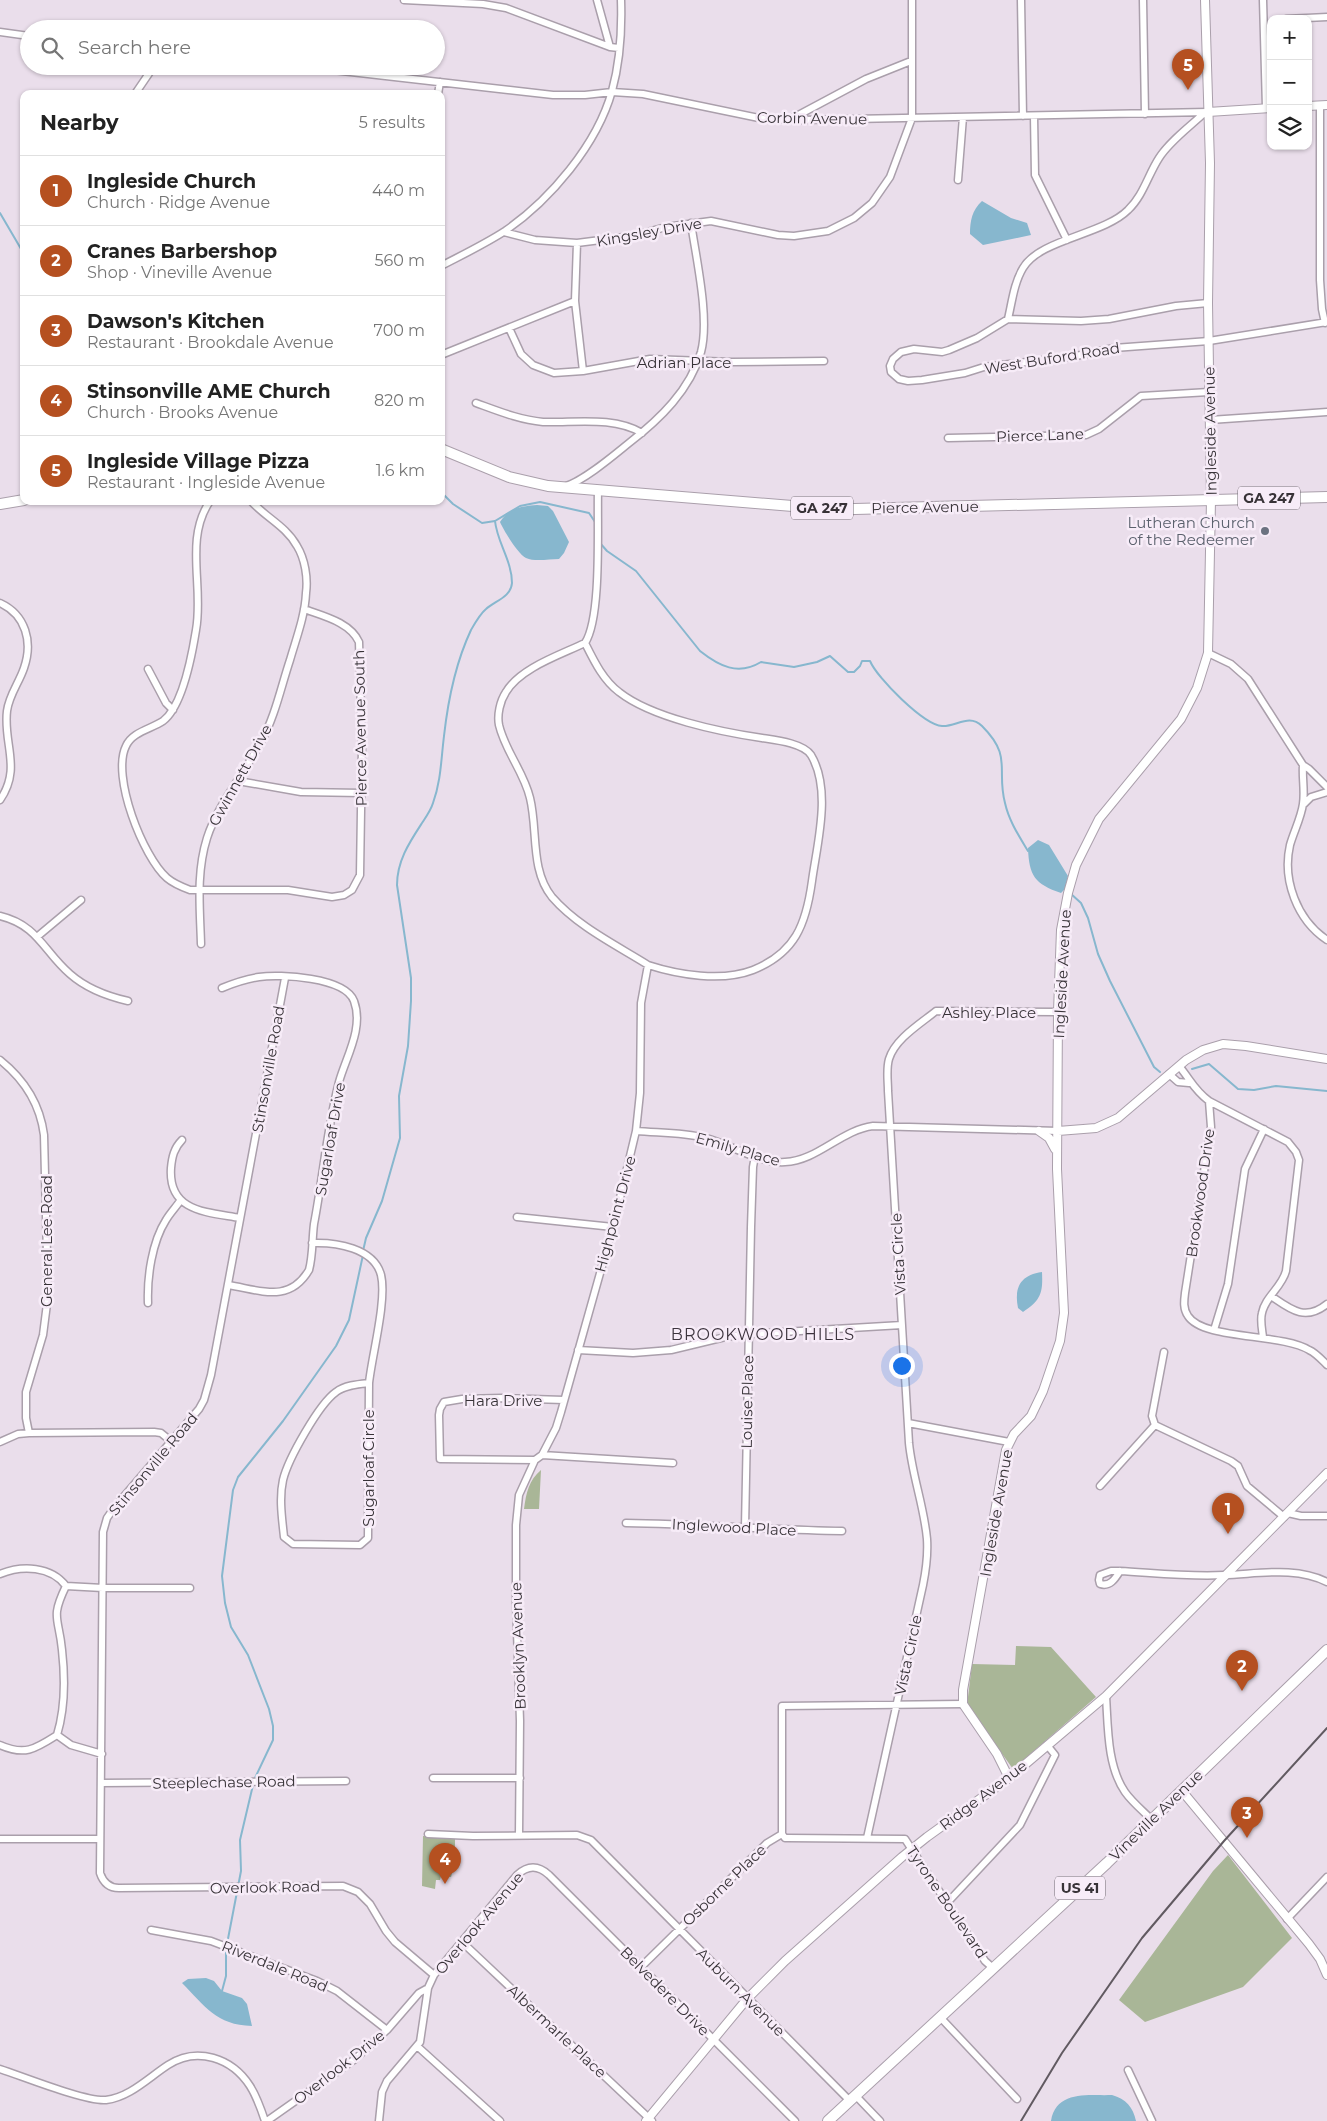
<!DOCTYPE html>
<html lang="en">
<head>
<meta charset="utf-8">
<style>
	:root { --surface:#fff; --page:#f2f2f2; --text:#222; --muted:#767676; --line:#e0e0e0; --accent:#b55020 }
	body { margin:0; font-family:Montserrat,sans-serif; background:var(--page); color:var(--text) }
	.controls { position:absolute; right:15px; top:15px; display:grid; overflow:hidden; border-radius:10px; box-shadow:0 1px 4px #0004 }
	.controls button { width:45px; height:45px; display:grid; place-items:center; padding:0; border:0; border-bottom:1px solid var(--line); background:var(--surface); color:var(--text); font:25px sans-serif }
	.you { position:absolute; left:901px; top:1365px; width:18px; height:18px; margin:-12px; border:4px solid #fff; border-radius:50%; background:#1a73e8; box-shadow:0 0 0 8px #1a73e833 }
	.badge { display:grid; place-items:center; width:32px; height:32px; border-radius:50%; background:var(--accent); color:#fff; font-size:16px; font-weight:700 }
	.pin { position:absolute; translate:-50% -41px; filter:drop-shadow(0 1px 2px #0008) }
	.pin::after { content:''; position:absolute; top:26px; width:18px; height:15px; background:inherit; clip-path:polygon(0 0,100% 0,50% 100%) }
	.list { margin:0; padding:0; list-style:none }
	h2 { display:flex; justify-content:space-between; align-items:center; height:65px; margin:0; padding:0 20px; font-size:21px }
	h2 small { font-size:16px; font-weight:400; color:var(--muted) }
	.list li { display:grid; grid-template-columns:32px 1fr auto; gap:15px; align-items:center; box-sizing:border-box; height:70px; padding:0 20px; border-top:1px solid var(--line) }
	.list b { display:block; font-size:19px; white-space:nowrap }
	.list p { margin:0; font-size:16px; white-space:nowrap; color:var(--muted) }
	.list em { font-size:16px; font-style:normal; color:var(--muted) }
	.icon { flex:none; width:28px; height:28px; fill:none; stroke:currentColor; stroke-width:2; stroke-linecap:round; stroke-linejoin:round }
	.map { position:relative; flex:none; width:1327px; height:2121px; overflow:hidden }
	.search { position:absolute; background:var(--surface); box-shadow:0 1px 4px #0004; left:20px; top:20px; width:425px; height:55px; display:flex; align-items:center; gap:12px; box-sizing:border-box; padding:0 18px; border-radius:28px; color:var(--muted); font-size:19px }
	.panel { position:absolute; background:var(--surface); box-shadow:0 1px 4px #0004; left:20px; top:90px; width:425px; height:415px; border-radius:10px }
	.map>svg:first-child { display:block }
	.green { fill:#a9b697 }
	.water { fill:#87b7ce }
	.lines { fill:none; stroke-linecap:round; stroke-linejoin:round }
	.stream { stroke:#87b7ce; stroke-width:2 }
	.minor-casing { stroke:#aa9fab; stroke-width:9 }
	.tertiary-casing { stroke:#aa9fab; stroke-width:10 }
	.primary-casing { stroke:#aa9fab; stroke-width:12 }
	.minor { stroke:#fff; stroke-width:6 }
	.tertiary { stroke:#fff; stroke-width:8 }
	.primary { stroke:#fff; stroke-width:10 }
	.rail { stroke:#615a61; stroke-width:2 }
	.worship-dot { fill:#6b7280; stroke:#f7ecf8; stroke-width:2 }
	.labels { text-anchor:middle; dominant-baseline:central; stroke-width:5; stroke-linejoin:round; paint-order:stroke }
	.shield { fill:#f7ecf8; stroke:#716a72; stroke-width:1 }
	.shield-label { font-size:14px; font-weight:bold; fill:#383338 }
	.street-label { font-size:15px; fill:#383338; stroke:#f7ecf8 }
	.worship-label { font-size:15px; fill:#5b616d; stroke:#f7ecf8; text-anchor:end }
	.neighbourhood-label { font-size:16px; letter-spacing:1px; fill:#3d343e; stroke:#f7ecf8 }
</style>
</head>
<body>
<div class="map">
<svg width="1327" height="2121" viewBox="0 0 1327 2121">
	<rect width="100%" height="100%" fill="#eadeeb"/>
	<path class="green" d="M 541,1470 L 539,1509 L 524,1509 C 526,1493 529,1480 541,1470 Z
		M 1016,1646 L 1051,1647 L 1096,1697 L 1013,1769 L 967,1705 L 972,1664 L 1015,1665 Z
		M 423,1836 L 455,1839 L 455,1862 L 451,1877 L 441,1876 L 440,1880 L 436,1880 L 435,1889 L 422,1886 Z
		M 1228,1855 L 1292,1938 L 1243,1987 L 1145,2022 L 1119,2000 L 1213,1871 Z"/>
	<path class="water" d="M 982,201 L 1011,218 L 1027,223 L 1031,235 L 983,245 L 970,234 C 970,221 972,210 982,201 Z
		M 537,505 L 548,506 L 553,511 L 569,542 L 564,553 L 559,559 C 549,559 535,562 526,558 C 518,554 504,531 500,522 C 509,508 522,506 537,505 Z
		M 1038,840 L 1049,845 L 1068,876 L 1065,889 L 1061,893 C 1035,884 1029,876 1028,848 Z
		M 1042,1272 C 1043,1293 1041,1300 1023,1312 L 1018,1308 C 1014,1288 1020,1275 1042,1272 Z
		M 206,1978 L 214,1981 L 222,1991 L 242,1998 L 247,2004 L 252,2026 C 216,2025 205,2006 182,1983 L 188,1979 Z
		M 1112,2095 C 1126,2099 1133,2107 1136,2121 L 1051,2121 C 1056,2090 1089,2096 1112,2095 Z"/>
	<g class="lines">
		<path class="stream" d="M 0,213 L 24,254
			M 441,492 L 453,504 L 482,523 L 495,521 L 520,506 L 540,502 L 589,513 L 595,522
			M 600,543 L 607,551 L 636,571 L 700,651 C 719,666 738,676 761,662 L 794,667 L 817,662 L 830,656 L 848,672 L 854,672 L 860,666 L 862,661 L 870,661 C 877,678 924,725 942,726 C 956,727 969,713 982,726 C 1013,757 996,769 1005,803 C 1009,821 1019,836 1028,851
			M 1070,893 L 1081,903 L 1088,918 L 1098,954 L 1110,981 L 1154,1067 L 1160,1072
			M 1192,1069 L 1209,1064 L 1238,1089 L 1254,1090 L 1276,1086 L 1327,1091
			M 363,1251 L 366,1238 L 382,1201 L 400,1138 L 399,1096 L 408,1046 L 411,1001 L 411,978 L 397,885 C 397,861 409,843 422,823 C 426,817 431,810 433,803 C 441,781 441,760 444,736 C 448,700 455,664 471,630 C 475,623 480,614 486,609 C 495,601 511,597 512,583 C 512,561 497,542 495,521
			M 254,1780 L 273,1740 L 273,1726 L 269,1709 L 248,1655 L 231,1627 L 225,1603 L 222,1576 L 233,1490 L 238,1477 L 283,1421 L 336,1346 L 349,1320 L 363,1255
			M 227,1944 L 241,1871 L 240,1840 L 253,1785
			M 222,1991 L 226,1976 L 226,1949"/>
		<g class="minor-casing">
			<path id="minor" d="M 404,0 L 483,4 L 506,8 L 610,47 L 619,48
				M 597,0 L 610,47
				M 1021,0 L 1023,116
				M 1143,0 L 1145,114
				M 1263,0 L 1266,108
				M 1286,19 L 1327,17
				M 0,32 L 29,36
				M 298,66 L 553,95 L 585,95 L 612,92 L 643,94 L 764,119 L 801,120 L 1208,112
				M 135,94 L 154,66
				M 438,94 L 440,82
				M 1320,106 L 1320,280 L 1322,309 L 1325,323
				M 1034,116 L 1035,175 L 1067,240
				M 791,119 L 866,79 L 911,61
				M 958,180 L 963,117
				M 504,232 L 535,240 L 577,243 L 632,236 L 666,227 L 711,221 L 778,235 L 794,236 L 828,231 L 854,218 L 872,203 L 890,177 L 912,118 L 912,0
				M 577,243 L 575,301 L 583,371
				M 441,266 C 462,255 485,244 505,231 C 550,200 597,145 612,91 C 620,62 622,30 621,0
				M 1208,303 L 1176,306 L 1109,319 L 1081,321 L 1008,319 L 977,338 L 949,350 L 942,352 L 914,349 L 901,352 L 893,359 L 890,366 L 891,372 L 899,379 L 908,381 L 922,380 L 965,373 L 984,367 L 1076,356 L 1114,348 L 1209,341 L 1327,322
				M 1008,319 C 1012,302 1014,283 1023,268 C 1040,239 1103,235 1128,210 C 1143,196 1148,175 1159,158 C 1169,142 1188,128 1202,115 L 1207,113
				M 509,328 L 521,354 L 533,365 L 554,373 L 583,371 L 650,359 L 732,362 L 824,361
				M 441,355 L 575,301
				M 476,403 C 498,411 520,420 543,422 C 575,423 613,416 642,433
				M 1210,420 L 1327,412
				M 948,438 L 1086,435 L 1099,429 L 1141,396 L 1209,392
				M 566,486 C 585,480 614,455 629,443 C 660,419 690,390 701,352 C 710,318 696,258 691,223
				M 210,501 C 184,539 204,587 196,630 C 192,655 183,706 163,721 C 151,729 132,732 126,746 C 111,776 143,857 167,878 C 174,884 182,887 190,890 L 288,890 L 332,897 L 344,895 L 352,890 L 360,875 L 362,747 L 359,642 C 350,622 323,616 304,609
				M 0,603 C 26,615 33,642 24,668 C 19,683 9,695 7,711 C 3,744 22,768 0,800
				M 585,643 C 560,655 520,668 506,692 C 500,701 497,715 499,725 C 505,751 524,772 530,798 C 538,830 530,870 552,897 C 577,926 616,945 648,965 C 679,975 722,982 753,970 C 795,953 806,925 812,881 C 817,844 832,790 811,755 C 803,743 775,740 762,738 C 721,732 652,718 619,692 C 603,680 594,661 585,643 C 602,617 597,525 598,490
				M 1208,653 L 1231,664 L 1248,679 L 1303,765 L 1309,769 L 1327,787
				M 148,669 L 166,703 L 173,710
				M 1303,765 C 1302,778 1305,791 1303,804 C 1301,818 1294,831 1290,845 C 1282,880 1297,920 1327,940
				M 238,781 L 301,792 L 362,793
				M 1303,805 L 1311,797 L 1327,792
				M 0,916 C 38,925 44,952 70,974 C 87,989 106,996 128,1001
				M 38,936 L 81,900
				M 201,944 C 200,908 196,873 207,838 C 218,804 244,774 261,742 C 275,717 281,687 290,660 C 296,639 305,616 306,593 C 308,578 305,559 297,546 C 286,526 265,517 251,501
				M 285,978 L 211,1375 L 204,1400 L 199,1409 L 114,1508 L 107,1518 L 103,1532 L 100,1873 C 103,1882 109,1888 119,1888 L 343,1886 L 358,1892 L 370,1904 L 386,1931 L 395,1942 L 434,1975
				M 222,988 C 234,983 246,979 259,977 C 280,974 345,977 354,1001 C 364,1028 346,1057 339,1082 C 327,1128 323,1177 314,1224 C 312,1240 313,1255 309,1270 C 289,1304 260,1290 228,1285
				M 0,1060 C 25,1080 40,1104 44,1135 L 48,1296 L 43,1335 L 26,1392 L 26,1418 L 29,1433
				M 1179,1066 C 1190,1079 1194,1090 1209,1101 L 1211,1127 L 1185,1293 C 1184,1301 1183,1309 1188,1316 C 1203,1340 1281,1333 1309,1350 C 1316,1353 1322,1360 1327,1365
				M 1169,1074 L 1178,1082 L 1189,1083
				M 1209,1101 L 1288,1142 L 1296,1152 L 1299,1160 L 1286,1271 C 1282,1287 1265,1297 1262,1313 C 1260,1320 1262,1329 1263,1337
				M 636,1131 C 659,1133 683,1132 705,1138 C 730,1144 760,1164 785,1162 C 817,1161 841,1130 873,1126 L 1058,1131
				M 182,1140 C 174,1148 172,1157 171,1168 C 168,1212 207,1212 240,1218
				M 517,1217 L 613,1227
				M 312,1243 C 336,1242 374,1248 381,1275 C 387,1300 372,1355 369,1383
				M 1271,1296 C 1290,1309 1305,1322 1327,1304
				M 148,1303 C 147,1277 152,1242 166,1220 C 170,1213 176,1207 180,1201
				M 1214,1330 L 1228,1284 L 1245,1169 L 1264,1129
				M 578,1350 L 633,1353 L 671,1350 L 725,1337 L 749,1334 L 902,1325
				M 369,1383 L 368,1538 L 360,1545 L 293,1544 L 284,1537 C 282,1518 279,1498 283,1480 C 288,1459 319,1404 336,1392 C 345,1385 359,1384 369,1383 Z
				M 564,1400 L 502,1398 L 462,1399 L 444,1402 L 440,1409 L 439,1415 L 440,1459 L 535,1460 L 542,1455 L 673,1463
				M 908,1423 L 1009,1442
				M 1155,1425 L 1231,1461 L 1238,1466 L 1247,1486 L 1284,1517
				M 0,1442 L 18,1434 L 29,1433 L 154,1432 L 161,1433 L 172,1442
				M 542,1455 L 556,1428 L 561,1412 L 613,1227 L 636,1131 L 640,1093 L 641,1003 L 648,965
				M 1100,1486 L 1155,1425 L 1152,1416 L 1164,1352
				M 1288,1513 L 1301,1516 L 1327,1516
				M 626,1523 C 699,1524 770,1530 842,1531
				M 745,1528 L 751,1227 L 753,1167 L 755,1156
				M 1120,1571 C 1115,1579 1110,1587 1100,1584 L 1099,1580 L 1100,1575 L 1111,1571 L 1120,1571 C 1155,1573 1190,1577 1224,1575 C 1258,1574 1296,1566 1327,1582
				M 0,1574 C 22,1565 51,1566 66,1586 L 103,1588 L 190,1588
				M 1106,1696 C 1108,1726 1107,1766 1125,1792 C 1132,1802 1143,1811 1152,1820
				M 57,1735 L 71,1745 L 102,1754
				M 0,1745 C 25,1756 35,1749 57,1735 C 65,1709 65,1677 62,1650 C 59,1617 50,1619 66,1586
				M 433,1778 L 520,1778
				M 101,1783 L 346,1781
				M 428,1834 L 473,1836 L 577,1835 L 591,1840 L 850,2101
				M 782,1834 L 785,1838 L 788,1838 L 905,1839 L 985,1961 L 993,1968
				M 519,1835 L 520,1721 L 516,1601 L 516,1525 L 519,1495 L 535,1460
				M 867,1838 L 923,1585 C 926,1570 928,1554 927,1539 C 924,1506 912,1475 909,1443 L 888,1091 C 888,1081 886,1069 889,1059 C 895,1039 920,1024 936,1011 L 1058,1012
				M 0,1839 L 100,1839
				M 947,1903 L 1020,1825 L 1055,1755 L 1047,1745
				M 1287,1919 L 1327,1877
				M 151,1930 L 211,1941 L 317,1981 L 337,1991 L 387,2030
				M 462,1942 L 652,2121
				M 641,1967 L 767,1843 L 782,1834 L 782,1706 L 963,1704
				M 940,2017 L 1017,2099
				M 417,2046 L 500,2121
				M 0,2069 C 22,2076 86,2102 106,2100 C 130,2097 148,2078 168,2065 C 197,2046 232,2058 250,2086 C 257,2097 261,2109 265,2121
				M 1128,2070 L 1152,2121
				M 856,2096 L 880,2121
				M 267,2121 L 355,2059 L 387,2030 L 419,1993 L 428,1988
				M 379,2121 L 382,2092 L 387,2081 L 420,2042 L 428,1988 L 434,1975 L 517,1875 C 528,1865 538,1865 549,1875 L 795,2121"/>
		</g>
		<g class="tertiary-casing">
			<path id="tertiary" d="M 1308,106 L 1327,105
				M 1208,112 L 1271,108
				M 1039,1131 L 1049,1138 L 1055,1149
				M 1058,1131 L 1096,1128 L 1118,1118 L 1186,1060 L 1203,1050 L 1223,1044 L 1246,1046 L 1327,1059
				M 1009,1778 L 997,1754 L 963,1704 L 963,1690 L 1006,1450 L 1014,1434 L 1031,1416 L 1043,1391 L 1060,1341 L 1064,1313 L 1057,1169 L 1058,1012 L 1061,930 L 1068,893 L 1076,865 L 1099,819 L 1181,719 L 1197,688 L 1208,653 L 1211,500 L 1208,303 L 1210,163 L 1205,0
				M 1182,1791 L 1309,1944 L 1320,1959 L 1327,1975
				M 646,2121 L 747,1999 L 785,1961 L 902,1857 L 927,1837 L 1009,1778 L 1106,1696 L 1327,1473"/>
		</g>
		<g class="primary-casing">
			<path id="primary" d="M 441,449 L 509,477 L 548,486 L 817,508 L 855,509 L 1327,497
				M 0,504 L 24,500
				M 828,2121 L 1107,1863 L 1327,1650"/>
		</g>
		<use href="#minor" class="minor"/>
		<use href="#tertiary" class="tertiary"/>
		<use href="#primary" class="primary"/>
		<path class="rail" d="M 1021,2121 L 1062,2053 L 1142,1938 L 1224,1841 L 1327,1728"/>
	</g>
	<circle class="worship-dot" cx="1265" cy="531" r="5"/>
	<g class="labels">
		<g class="shield">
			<rect x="1238" y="486.5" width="62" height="23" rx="4"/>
			<rect x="791" y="496.5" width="62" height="23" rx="4"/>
			<rect x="1055" y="1876.5" width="50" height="23" rx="4"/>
		</g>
		<g class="shield-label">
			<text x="1269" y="498">GA 247</text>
			<text x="822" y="508">GA 247</text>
			<text x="1080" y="1888">US 41</text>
		</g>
		<g class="street-label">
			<text transform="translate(812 118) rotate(1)">Corbin Avenue</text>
			<text transform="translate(649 232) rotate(-10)">Kingsley Drive</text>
			<text transform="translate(1052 358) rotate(-9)">West Buford Road</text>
			<text x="684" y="362">Adrian Place</text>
			<text transform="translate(1210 431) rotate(-91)">Ingleside Avenue</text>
			<text transform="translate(1040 435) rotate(-2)">Pierce Lane</text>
			<text transform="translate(925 507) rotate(-1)">Pierce Avenue</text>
			<text transform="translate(360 728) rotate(-91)">Pierce Avenue South</text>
			<text transform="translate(240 775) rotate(-61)">Gwinnett Drive</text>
			<text transform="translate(1062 974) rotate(-87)">Ingleside Avenue</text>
			<text x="989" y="1012">Ashley Place</text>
			<text transform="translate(268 1069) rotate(-80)">Stinsonville Road</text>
			<text transform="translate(330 1139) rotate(-80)">Sugarloaf Drive</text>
			<text transform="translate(738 1149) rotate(16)">Emily Place</text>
			<text transform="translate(1200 1193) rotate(-82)">Brookwood Drive</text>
			<text transform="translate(615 1214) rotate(-75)">Highpoint Drive</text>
			<text transform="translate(46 1241) rotate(-90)">General Lee Road</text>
			<text transform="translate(898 1254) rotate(-93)">Vista Circle</text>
			<text x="503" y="1400">Hara Drive</text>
			<text transform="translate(747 1402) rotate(-89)">Louise Place</text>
			<text transform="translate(153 1464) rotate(-50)">Stinsonville Road</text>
			<text transform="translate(368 1468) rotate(-90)">Sugarloaf Circle</text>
			<text transform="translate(996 1513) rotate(-80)">Ingleside Avenue</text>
			<text transform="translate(734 1527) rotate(3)">Inglewood Place</text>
			<text transform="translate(518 1646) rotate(-92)">Brooklyn Avenue</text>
			<text transform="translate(908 1655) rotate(-78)">Vista Circle</text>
			<text transform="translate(224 1782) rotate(-1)">Steeplechase Road</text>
			<text transform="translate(983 1795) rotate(-37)">Ridge Avenue</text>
			<text transform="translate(1156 1815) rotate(-44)">Vineville Avenue</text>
			<text transform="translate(724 1885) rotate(-44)">Osborne Place</text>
			<text transform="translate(265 1887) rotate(-1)">Overlook Road</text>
			<text transform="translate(947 1902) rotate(56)">Tyrone Boulevard</text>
			<text transform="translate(479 1923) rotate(-50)">Overlook Avenue</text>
			<text transform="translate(275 1966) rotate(22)">Riverdale Road</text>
			<text transform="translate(665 1991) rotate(45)">Belvedere Drive</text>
			<text transform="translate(741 1992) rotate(45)">Auburn Avenue</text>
			<text transform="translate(557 2031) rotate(43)">Albermarle Place</text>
			<text transform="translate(339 2067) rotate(-38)">Overlook Drive</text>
		</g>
		<g class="worship-label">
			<text x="1255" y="522">Lutheran Church<tspan x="1255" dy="17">of the Redeemer</tspan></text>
		</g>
		<g class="neighbourhood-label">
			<text x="763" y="1334">BROOKWOOD HILLS</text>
		</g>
	</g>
</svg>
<div class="controls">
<button>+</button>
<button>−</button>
<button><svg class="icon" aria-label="layers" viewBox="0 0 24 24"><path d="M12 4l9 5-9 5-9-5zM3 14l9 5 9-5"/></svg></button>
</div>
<div class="you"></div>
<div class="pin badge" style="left:1228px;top:1534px">1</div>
<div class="pin badge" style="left:1242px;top:1691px">2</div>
<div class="pin badge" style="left:1247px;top:1838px">3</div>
<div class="pin badge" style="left:445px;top:1884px">4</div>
<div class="pin badge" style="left:1188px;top:90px">5</div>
<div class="search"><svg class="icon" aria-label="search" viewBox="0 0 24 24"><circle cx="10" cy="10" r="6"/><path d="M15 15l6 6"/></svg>Search here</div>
<section class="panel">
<h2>Nearby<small>5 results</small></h2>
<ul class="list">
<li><span class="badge">1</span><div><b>Ingleside Church</b><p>Church · Ridge Avenue</p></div><em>440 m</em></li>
<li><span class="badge">2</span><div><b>Cranes Barbershop</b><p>Shop · Vineville Avenue</p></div><em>560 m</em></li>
<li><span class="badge">3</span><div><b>Dawson's Kitchen</b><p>Restaurant · Brookdale Avenue</p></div><em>700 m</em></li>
<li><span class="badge">4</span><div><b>Stinsonville AME Church</b><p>Church · Brooks Avenue</p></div><em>820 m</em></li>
<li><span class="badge">5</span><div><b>Ingleside Village Pizza</b><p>Restaurant · Ingleside Avenue</p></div><em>1.6 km</em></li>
</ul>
</section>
</div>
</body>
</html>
